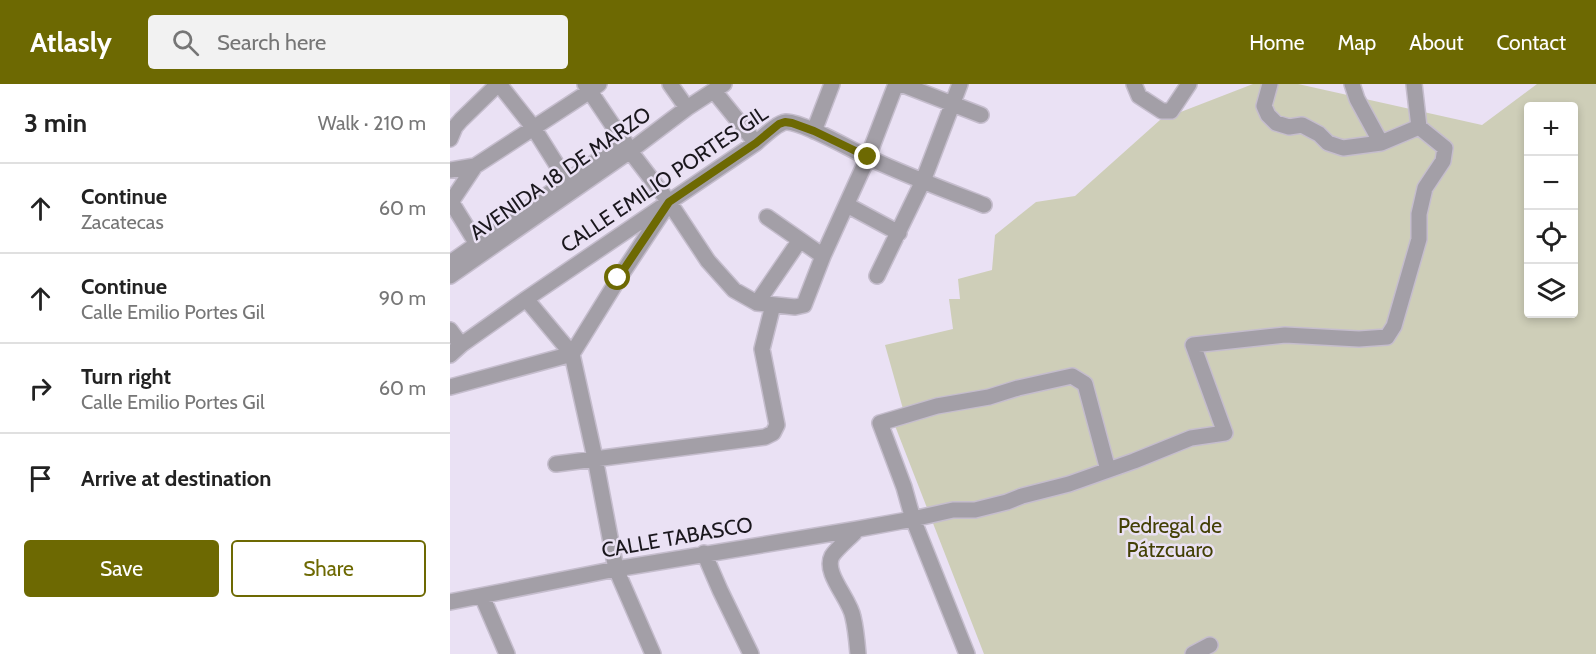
<!DOCTYPE html>
<html lang="en">
<head>
<meta charset="utf-8">
<style>
	:root { --surface:#fff; --page:#f2f2f2; --text:#222; --muted:#767676; --line:#e0e0e0; --accent:#6d6902 }
	body { margin:0; font-family:Cabin,sans-serif; background:var(--page); color:var(--text) }
	.controls { position:absolute; right:18px; top:18px; display:grid; overflow:hidden; border-radius:6px; box-shadow:0 3px 9px #0003 }
	.controls button { width:54px; height:54px; display:grid; place-items:center; padding:0; border:0; border-bottom:2px solid var(--line); background:var(--surface); color:var(--text); font:30px sans-serif }
	.stop { position:absolute; width:18px; height:18px; margin:-14px; border:4px solid #6d6902; border-radius:50%; background:#fff }
	.stop.end { background:#6d6902; border-color:#fff; box-shadow:0 2px 6px #0008 }
	.list { margin:0; padding:0; list-style:none }
	h2 { display:flex; justify-content:space-between; align-items:center; height:78px; margin:0; padding:0 24px; font-size:26px }
	h2 small { font-size:20px; font-weight:400; color:var(--muted) }
	.list li { display:grid; grid-template-columns:39px 1fr auto; gap:18px; align-items:center; box-sizing:border-box; height:90px; padding:0 24px; border-top:2px solid var(--line) }
	.list b { display:block; font-size:22px; white-space:nowrap }
	.list p { margin:0; font-size:20px; white-space:nowrap; color:var(--muted) }
	.list em { font-size:20px; font-style:normal; color:var(--muted) }
	.actions { display:flex; gap:12px; padding:18px 24px }
	.actions a { flex:1; padding:14px 0; border:2px solid var(--accent); border-radius:6px; text-align:center; font-size:21px; color:var(--accent) }
	.actions .main { background:var(--accent); color:#fff }
	.icon { flex:none; width:33px; height:33px; fill:none; stroke:currentColor; stroke-width:2; stroke-linecap:round; stroke-linejoin:round }
	.map { position:relative; flex:none; width:1146px; height:570px; overflow:hidden }
	header { display:flex; align-items:center; gap:36px; box-sizing:border-box; height:84px; padding:0 30px; background:var(--accent); color:#fff }
	header strong { font-size:28px }
	nav { display:flex; gap:33px; margin-inline-start:auto; font-size:21px }
	.search { width:420px; height:54px; background:var(--page); display:flex; align-items:center; gap:15px; box-sizing:border-box; padding:0 21px; border-radius:6px; color:var(--muted); font-size:22px }
	main { display:flex }
	aside { flex:1; background:var(--surface) }
	.map>svg:first-child { display:block }
	.green { fill:#ceceb8; fill-rule:evenodd }
	.lines { fill:none; stroke-linecap:round; stroke-linejoin:round }
	.minor-casing { stroke:#c5bdcd; stroke-width:18 }
	.minor { stroke:#a39fa7; stroke-width:15 }
	.route { stroke:#6d6902; stroke-width:8 }
	.labels { text-anchor:middle; dominant-baseline:central; stroke-width:5; stroke-linejoin:round; paint-order:stroke }
	.street-label { font-size:21px; fill:#1a171d; stroke:#eae1f4 }
	.park-label { font-size:21px; fill:#434005; stroke:#eae1f4 }
</style>
</head>
<body>
<header>
<strong>Atlasly</strong>
<div class="search"><svg class="icon" aria-label="search" viewBox="0 0 24 24"><circle cx="10" cy="10" r="6"/><path d="M15 15l6 6"/></svg>Search here</div>
<nav><a>Home</a><a>Map</a><a>About</a><a>Contact</a></nav>
</header>
<main>
<aside>
<h2>3 min<small>Walk · 210 m</small></h2>
<ul class="list">
<li><svg class="icon" aria-label="ahead" viewBox="0 0 24 24"><path d="M12 20V5M6 11l6-6 6 6"/></svg><div><b>Continue</b><p>Zacatecas</p></div><em>60 m</em></li>
<li><svg class="icon" aria-label="ahead" viewBox="0 0 24 24"><path d="M12 20V5M6 11l6-6 6 6"/></svg><div><b>Continue</b><p>Calle Emilio Portes Gil</p></div><em>90 m</em></li>
<li><svg class="icon" aria-label="right" viewBox="0 0 24 24"><path d="M7 20v-9h11M14 6l5 5-5 5"/></svg><div><b>Turn right</b><p>Calle Emilio Portes Gil</p></div><em>60 m</em></li>
<li><svg class="icon" aria-label="arrive" viewBox="0 0 24 24"><path d="M6 21V4h12l-3 4 3 4H6"/></svg><div><b>Arrive at destination</b></div></li>
</ul>
<div class="actions"><a class="main">Save</a><a>Share</a></div>
</aside>
<div class="map">
<svg width="1146" height="570" viewBox="0 0 1146 570">
	<rect width="100%" height="100%" fill="#eae1f4"/>
	<path class="green" d="M 803,0 L 848,0 L 1032,41 L 1087,0 L 1146,0 L 1146,570 L 534,570 L 440,329 L 453,325 L 435,261 L 503,245 L 499,215 L 510,215 L 508,195 L 542,186 L 545,151 L 586,118 L 625,112 L 710,36 ZM 1078,22 L 1124,22 L 1124,230 L 1078,230 Z"/>
	<g class="lines">
		<g class="minor-casing">
			<path id="minor" d="M 49,0 L 83,43 L 117,97
				M 135,0 L 180,67 L 219,118 L 258,177 L 284,206 L 307,219 L 345,223 L 354,221 L 373,172 L 418,73 L 446,0
				M 220,0 L 232,17
				M 451,0 L 531,31
				M 684,0 L 689,12 L 712,27 L 721,27 L 739,0
				M 820,0 L 814,22 L 818,31 L 826,39 L 839,43 L 852,41 L 869,50 L 878,59 L 893,64 L 931,59 L 969,43
				M 902,0 L 907,15 L 931,59
				M 964,0 L 969,43
				M 264,7 L 306,59
				M 364,47 L 382,0
				M 0,55 L 5,43 L 11,36 L 48,0
				M 0,86 L 25,82 L 140,7 L 149,0
				M 0,116 L 27,160
				M 1,118 L 25,82
				M 397,121 L 449,149
				M 317,133 L 373,172
				M 0,179 L 117,97 L 175,58
				M 0,192 L 180,67 L 237,24 L 274,0
				M 427,192 L 473,97 L 510,0
				M 76,215 L 122,270 L 145,374 L 166,485 L 203,570
				M 307,219 L 350,156
				M 0,246 L 11,261
				M 122,270 L 169,194 L 214,126
				M 0,271 L 11,261 L 76,215 L 306,59 C 313,53 327,39 336,38 C 351,37 402,66 417,73 C 455,91 495,106 534,121
				M 0,303 L 122,270
				M 106,380 L 315,353 L 323,349 L 327,341 L 312,265 L 323,221
				M 408,445 C 401,453 387,464 382,472 C 373,489 400,515 403,533 C 406,545 407,558 408,570
				M 254,469 L 270,506 L 301,570
				M 32,512 L 57,570
				M 0,518 L 166,485 L 408,445 L 463,435 L 503,426 L 525,426 L 557,418 L 572,412 L 619,400 L 684,377 L 741,354 L 775,349 L 743,261 L 835,251 L 909,255 L 937,253 L 944,242 L 969,155 L 969,130 L 975,104 L 993,77 L 995,64 L 969,43
				M 517,570 L 463,435 L 454,403 L 430,339 L 487,322 L 539,313 L 568,304 L 622,292 L 635,300 L 658,386
				M 743,570 L 760,561"/>
		</g>
		<use href="#minor" class="minor"/>
	</g>
	<g class="lines">
		<path class="route" d="M 168,194 L 219,118 L 306,59 L 329,40 L 335,38 L 342,39 L 364,47 L 418,73"/>
	</g>
	<g class="labels">
		<g class="street-label">
			<text transform="translate(110 89) rotate(-35)">AVENIDA 18 DE MARZO</text>
			<text transform="translate(214 95) rotate(-34)">CALLE EMILIO PORTES GIL</text>
			<text transform="translate(227 453) rotate(-10)">CALLE TABASCO</text>
		</g>
		<g class="park-label">
			<text x="720" y="441">Pedregal de<tspan x="720" dy="24">Pátzcuaro</tspan></text>
		</g>
	</g>
</svg>
<div class="controls">
<button>+</button>
<button>−</button>
<button><svg class="icon" aria-label="locate" viewBox="0 0 24 24"><circle cx="12" cy="12" r="6"/><path d="M12 2v4M12 18v4M2 12h4M18 12h4"/></svg></button>
<button><svg class="icon" aria-label="layers" viewBox="0 0 24 24"><path d="M12 4l9 5-9 5-9-5zM3 14l9 5 9-5"/></svg></button>
</div>
<div class="stop" style="left:168px;top:194px"></div>
<div class="stop end" style="left:418px;top:73px"></div>
</div>
</main>
</body>
</html>
